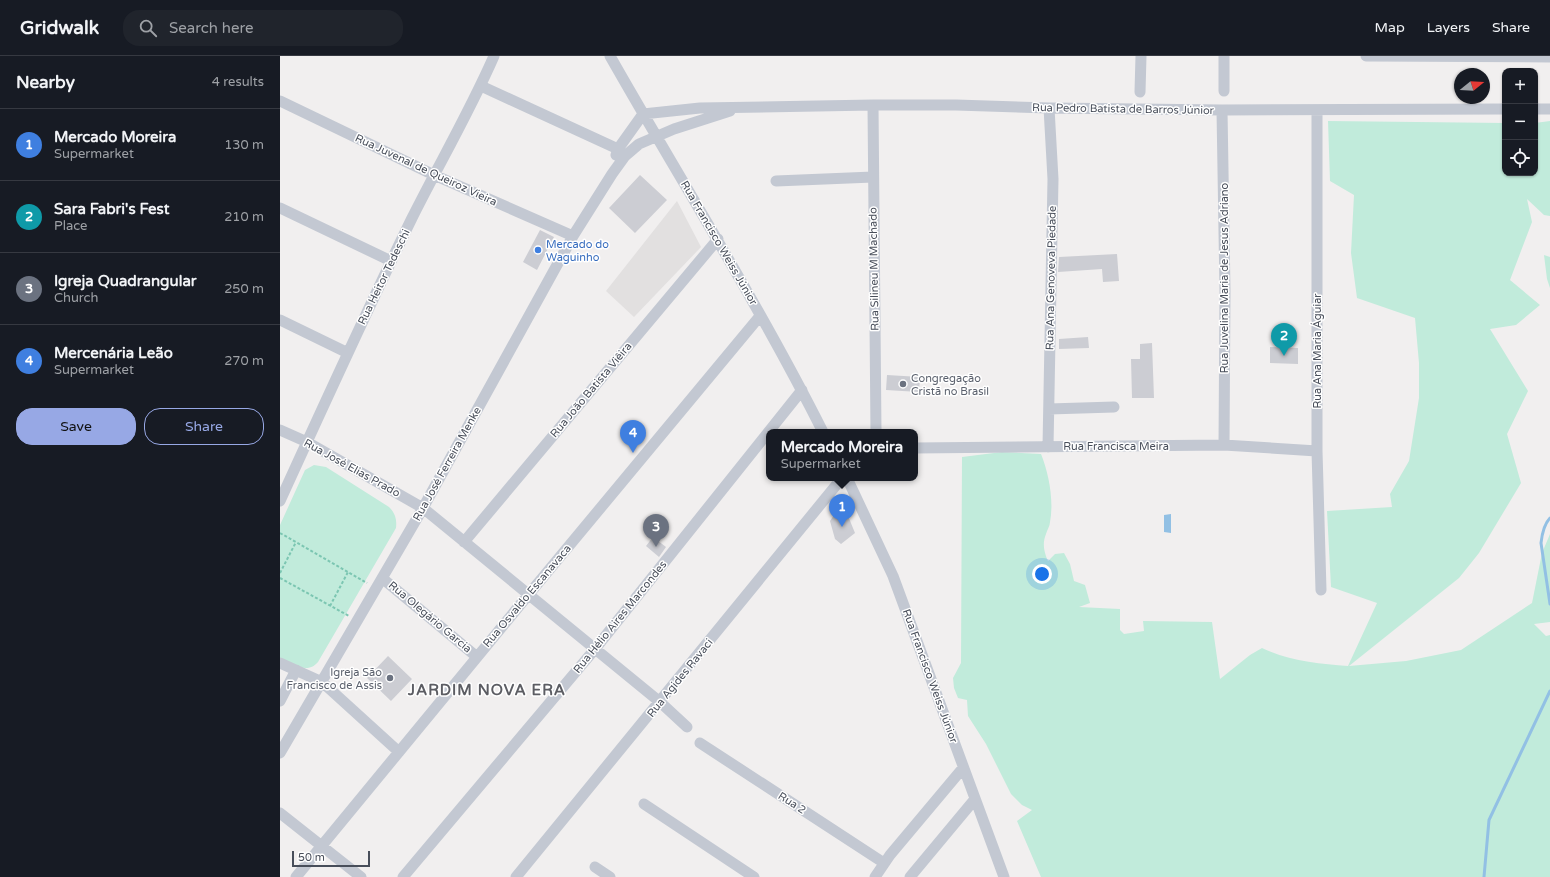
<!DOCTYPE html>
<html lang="en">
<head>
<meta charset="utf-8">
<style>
	:root { --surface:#171b24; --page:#20242c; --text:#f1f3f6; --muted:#9ea1a6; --line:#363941; --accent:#97a8e5 }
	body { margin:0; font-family:"Varela Round",sans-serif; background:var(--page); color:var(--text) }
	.controls { position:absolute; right:12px; top:12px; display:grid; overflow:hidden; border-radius:8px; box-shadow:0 1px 3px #0004 }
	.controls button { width:36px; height:36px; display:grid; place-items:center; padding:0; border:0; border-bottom:1px solid var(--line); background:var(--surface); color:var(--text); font:20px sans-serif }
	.compass { position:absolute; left:1174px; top:12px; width:36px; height:36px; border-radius:50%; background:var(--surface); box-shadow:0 1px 3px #0004; rotate:72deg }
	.scale { position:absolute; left:12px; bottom:10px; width:78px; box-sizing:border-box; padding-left:4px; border:2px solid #484e5a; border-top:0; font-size:11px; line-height:14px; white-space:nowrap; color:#484e5a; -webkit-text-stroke:3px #fff; paint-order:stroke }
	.you { position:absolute; left:762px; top:518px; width:14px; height:14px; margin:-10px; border:3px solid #fff; border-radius:50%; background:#1a73e8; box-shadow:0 0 0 6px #1a73e833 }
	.badge { display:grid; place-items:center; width:26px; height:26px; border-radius:50%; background:var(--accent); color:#fff; font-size:13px; font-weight:700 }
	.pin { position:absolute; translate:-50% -33px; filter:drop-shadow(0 1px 2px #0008) }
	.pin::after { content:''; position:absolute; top:21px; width:14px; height:12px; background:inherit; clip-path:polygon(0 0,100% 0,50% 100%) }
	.popup { position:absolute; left:486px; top:373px; width:152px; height:52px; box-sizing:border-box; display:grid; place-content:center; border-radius:8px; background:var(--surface); filter:drop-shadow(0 1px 3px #0005); font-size:13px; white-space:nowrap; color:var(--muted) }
	.popup b { font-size:15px; color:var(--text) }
	.popup::after { content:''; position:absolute; left:50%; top:100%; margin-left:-8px; border:8px solid transparent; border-top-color:var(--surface) }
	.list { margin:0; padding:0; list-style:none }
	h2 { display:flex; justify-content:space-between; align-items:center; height:52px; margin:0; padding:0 16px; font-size:17px }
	h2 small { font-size:13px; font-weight:400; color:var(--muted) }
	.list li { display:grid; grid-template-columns:26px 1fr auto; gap:12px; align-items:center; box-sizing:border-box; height:72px; padding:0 16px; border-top:1px solid var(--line) }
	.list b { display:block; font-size:15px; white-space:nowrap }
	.list p { margin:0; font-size:13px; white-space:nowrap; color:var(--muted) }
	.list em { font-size:13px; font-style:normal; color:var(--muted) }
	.actions { display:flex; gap:8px; padding:12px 16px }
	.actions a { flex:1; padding:9px 0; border:1px solid var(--accent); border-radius:16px; text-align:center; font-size:14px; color:var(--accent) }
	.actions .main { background:var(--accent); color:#111 }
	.icon { flex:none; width:22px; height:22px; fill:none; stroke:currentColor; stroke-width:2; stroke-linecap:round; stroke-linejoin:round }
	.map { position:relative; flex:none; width:1270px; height:821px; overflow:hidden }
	header { display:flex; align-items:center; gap:24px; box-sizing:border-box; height:56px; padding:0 20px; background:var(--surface); border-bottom:1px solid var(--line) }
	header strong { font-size:19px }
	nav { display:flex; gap:22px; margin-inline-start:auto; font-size:14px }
	.search { width:280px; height:36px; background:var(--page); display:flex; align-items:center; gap:10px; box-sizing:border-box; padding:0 14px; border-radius:16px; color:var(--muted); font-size:15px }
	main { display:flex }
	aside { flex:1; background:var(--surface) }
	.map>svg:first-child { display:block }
	.education { fill:#e2e0e0 }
	.green { fill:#c1ebdb }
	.water { fill:#92c0e4 }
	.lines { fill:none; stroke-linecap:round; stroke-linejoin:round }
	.stream { stroke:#92c0e4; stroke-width:3 }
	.building { fill:#cccdd3 }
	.path { stroke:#7cc6b2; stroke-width:2; stroke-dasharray:3 2; stroke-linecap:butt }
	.minor { stroke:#c3c8d2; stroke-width:11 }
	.shop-dot { fill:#3f7fe0; stroke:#fff; stroke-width:1.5 }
	.worship-dot { fill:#6b7280; stroke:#fff; stroke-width:1.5 }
	.labels { text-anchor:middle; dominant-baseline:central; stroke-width:3; stroke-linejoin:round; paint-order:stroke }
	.street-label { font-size:11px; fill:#484e5a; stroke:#fff }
	.shop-label { font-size:11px; fill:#366cbe; stroke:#fff; text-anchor:start }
	.worship-label { font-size:11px; fill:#5b616d; stroke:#fff; text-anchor:start }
	.district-label { font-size:15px; font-weight:bold; letter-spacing:1px; fill:#5c5d63; stroke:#fff }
</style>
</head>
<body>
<header>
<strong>Gridwalk</strong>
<div class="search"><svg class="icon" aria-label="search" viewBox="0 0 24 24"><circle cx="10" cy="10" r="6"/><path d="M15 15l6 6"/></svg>Search here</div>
<nav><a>Map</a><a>Layers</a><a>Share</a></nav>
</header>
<main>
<aside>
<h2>Nearby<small>4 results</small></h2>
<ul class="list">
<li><span class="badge" style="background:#3f7fe0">1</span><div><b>Mercado Moreira</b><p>Supermarket</p></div><em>130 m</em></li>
<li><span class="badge" style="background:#0f9aa8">2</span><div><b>Sara Fabri's Fest</b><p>Place</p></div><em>210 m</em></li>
<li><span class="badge" style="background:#6b7280">3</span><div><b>Igreja Quadrangular</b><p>Church</p></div><em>250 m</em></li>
<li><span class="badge" style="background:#3f7fe0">4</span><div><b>Mercenária Leão</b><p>Supermarket</p></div><em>270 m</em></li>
</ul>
<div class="actions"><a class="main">Save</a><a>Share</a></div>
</aside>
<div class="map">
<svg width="1270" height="821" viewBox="0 0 1270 821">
	<rect width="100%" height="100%" fill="#f1efef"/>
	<path class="education" d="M 397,145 L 421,191 L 354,261 L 326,235 Z"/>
	<path class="green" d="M 1048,65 L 1225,67 L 1225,117 L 1255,117 L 1255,67 L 1270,65 L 1270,160 L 1264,159 L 1247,143 L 1252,166 L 1230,224 L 1260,249 L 1236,269 L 1210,273 L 1248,335 L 1227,378 L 1241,427 L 1199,497 L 1179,522 L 1069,610 L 1126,605 L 1181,594 L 1252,547 L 1262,497 L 1270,478 L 1270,566 L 1254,568 L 1266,580 L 1270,579 L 1270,821 L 761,821 L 737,765 L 752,754 L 742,749 L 731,738 L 706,688 L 688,660 L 687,644 L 678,642 L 674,632 L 673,622 L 681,607 L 682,401 L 722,396 L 761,398 C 769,418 774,445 770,466 C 770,470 767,474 766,478 C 762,488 764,496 768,505 L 775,498 L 784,497 L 790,508 L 794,525 L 805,529 L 810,547 L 799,551 L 840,553 L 840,574 L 844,578 L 864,575 L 863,565 L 932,566 L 940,623 L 970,599 L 982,592 C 1009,605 1039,608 1068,610 L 1097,547 L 1051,531 L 1047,455 L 1112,451 L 1110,438 L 1129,405 L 1139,342 L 1139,307 L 1135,262 L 1077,242 L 1071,197 L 1074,139 L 1050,125 Z
		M 1264,199 L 1270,201 L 1270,232 L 1267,223 Z
		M 34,409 L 46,411 L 109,451 C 115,457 117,463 116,472 L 38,606 C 27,619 13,608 0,603 L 0,469 L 25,414 Z"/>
	<path class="water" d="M 891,458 L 891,477 L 884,476 L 884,459 Z"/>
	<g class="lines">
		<path class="stream" d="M 1270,462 C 1264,468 1262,478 1261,487 L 1270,548
			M 1204,821 L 1209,764 L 1270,635"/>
	</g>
	<path class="building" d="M 360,119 L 387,144 L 355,177 L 329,152 Z
		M 260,174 L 274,181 L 257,214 L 243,206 Z
		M 837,198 L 839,225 L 823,226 L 822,213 L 778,216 L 779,201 Z
		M 808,281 L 809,292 L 779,293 L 779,283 Z
		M 872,287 L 874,342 L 852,342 L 851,303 L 860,303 L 860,288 Z
		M 990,291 L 1018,292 L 1018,308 L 990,307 Z
		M 607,319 L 640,321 L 639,336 L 606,334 Z
		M 566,455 L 575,477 L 561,488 L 555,483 L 550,465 L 554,459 Z
		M 373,481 L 386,491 L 379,501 L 366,490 Z
		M 108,600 L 132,623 L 111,645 L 87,622 Z"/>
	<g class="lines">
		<path class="path" d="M 0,477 L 87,527
			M 0,517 L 16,486
			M 0,522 L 69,560
			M 50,550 L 68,516"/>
		<path class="minor" d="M 330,0 C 401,125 478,247 543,376
			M 944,0 L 944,35
			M 1086,0 L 1270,1
			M 201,30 L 338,93 L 345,100
			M 860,36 L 861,0
			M 0,45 L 154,119 L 293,180
			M 593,49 L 596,376
			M 1255,53 L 1270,53
			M 942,54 L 945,235 L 944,389
			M 1037,55 L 1037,395 L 1041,534
			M 363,58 L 420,52 L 593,49 L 676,49 L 769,52 L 942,54 L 1225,53
			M 336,99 L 338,93 L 363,58
			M 496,125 L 593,121
			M 0,152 L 111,205
			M 0,264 L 68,297
			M 769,353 L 834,351
			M 0,374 L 27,386 L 143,452 L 380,646 L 407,671
			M 768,391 L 773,123 L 769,52
			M 635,392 L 944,389 L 1037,395
			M 567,422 L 613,520 L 724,821
			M 0,445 C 43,351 86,256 132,162 C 159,108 190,55 214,0
			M 184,486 L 438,183
			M 102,522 L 197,601
			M 0,607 L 42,626 L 119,696
			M 0,645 L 16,614
			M 420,687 L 604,807
			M 0,697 L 143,452 L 293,180 L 332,118 L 345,100 L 359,88 L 394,73 L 450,55
			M 364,748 L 474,821
			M 0,757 L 81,821
			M 315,811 L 330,821
			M 16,821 L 249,538 L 480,260
			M 123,821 L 315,593 L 522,334
			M 236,821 L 562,422
			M 595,821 L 610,799 L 683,712
			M 630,821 L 695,743"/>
	</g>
	<circle class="shop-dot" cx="258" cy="194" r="4"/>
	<g class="worship-dot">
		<circle cx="623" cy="328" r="4"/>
		<circle cx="110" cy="622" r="4"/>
	</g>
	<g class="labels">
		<g class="street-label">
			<text transform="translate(843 53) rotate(1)">Rua Pedro Batista de Barros Júnior</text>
			<text transform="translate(146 114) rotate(25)">Rua Juvenal de Queiroz Vieira</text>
			<text transform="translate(439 187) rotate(60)">Rua Francisco Weiss Júnior</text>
			<text transform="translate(594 213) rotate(-91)">Rua Silineu M Machado</text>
			<text transform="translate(104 221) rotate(-64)">Rua Heitor Tedeschi</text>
			<text transform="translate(771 222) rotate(-89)">Rua Ana Genoveva Piedade</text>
			<text transform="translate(944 222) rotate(-90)">Rua Juvelina Maria de Jesus Adriano</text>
			<text transform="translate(1037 295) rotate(-90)">Rua Ana Maria Águiar</text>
			<text transform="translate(311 334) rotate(-50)">Rua João Batista Viêira</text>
			<text x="836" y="390">Rua Francisca Meira</text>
			<text transform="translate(167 408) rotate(-61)">Rua José Ferreira Menke</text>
			<text transform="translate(72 412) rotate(29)">Rua José Elias Prado</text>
			<text transform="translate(247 540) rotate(-50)">Rua Osvaldo Escanavaca</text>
			<text transform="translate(150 561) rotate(40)">Rua Olegário Garcia</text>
			<text transform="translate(340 561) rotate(-51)">Rua Hélio Aires Marcondes</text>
			<text transform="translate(650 620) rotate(70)">Rua Francisco Weiss Júnior</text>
			<text transform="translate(400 622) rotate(-51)">Rua Agides Ravaci</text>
			<text transform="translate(512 747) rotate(33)">Rua 2</text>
		</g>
		<g class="shop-label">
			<text x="266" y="188">Mercado do<tspan x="266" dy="13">Waguinho</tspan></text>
		</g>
		<g class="worship-label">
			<text x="631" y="322">Congregação<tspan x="631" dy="13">Cristã no Brasil</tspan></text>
			<text x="102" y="616" text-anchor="end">Igreja São<tspan x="102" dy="13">Francisco de Assis</tspan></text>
		</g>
		<g class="district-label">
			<text x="207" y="634">JARDIM NOVA ERA</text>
		</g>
	</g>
</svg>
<div class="controls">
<button>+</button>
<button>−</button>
<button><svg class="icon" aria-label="locate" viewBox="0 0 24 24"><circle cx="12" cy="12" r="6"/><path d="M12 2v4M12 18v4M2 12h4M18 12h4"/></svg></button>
</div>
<svg class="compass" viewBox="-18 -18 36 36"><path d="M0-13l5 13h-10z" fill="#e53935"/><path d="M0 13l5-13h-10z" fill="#9ea1a6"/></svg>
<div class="scale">50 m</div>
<div class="you"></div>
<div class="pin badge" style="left:562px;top:471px;background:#3f7fe0">1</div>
<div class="popup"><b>Mercado Moreira</b>Supermarket</div>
<div class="pin badge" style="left:1004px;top:300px;background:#0f9aa8">2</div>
<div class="pin badge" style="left:376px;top:491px;background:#6b7280">3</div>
<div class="pin badge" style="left:353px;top:397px;background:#3f7fe0">4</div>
</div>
</main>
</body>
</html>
